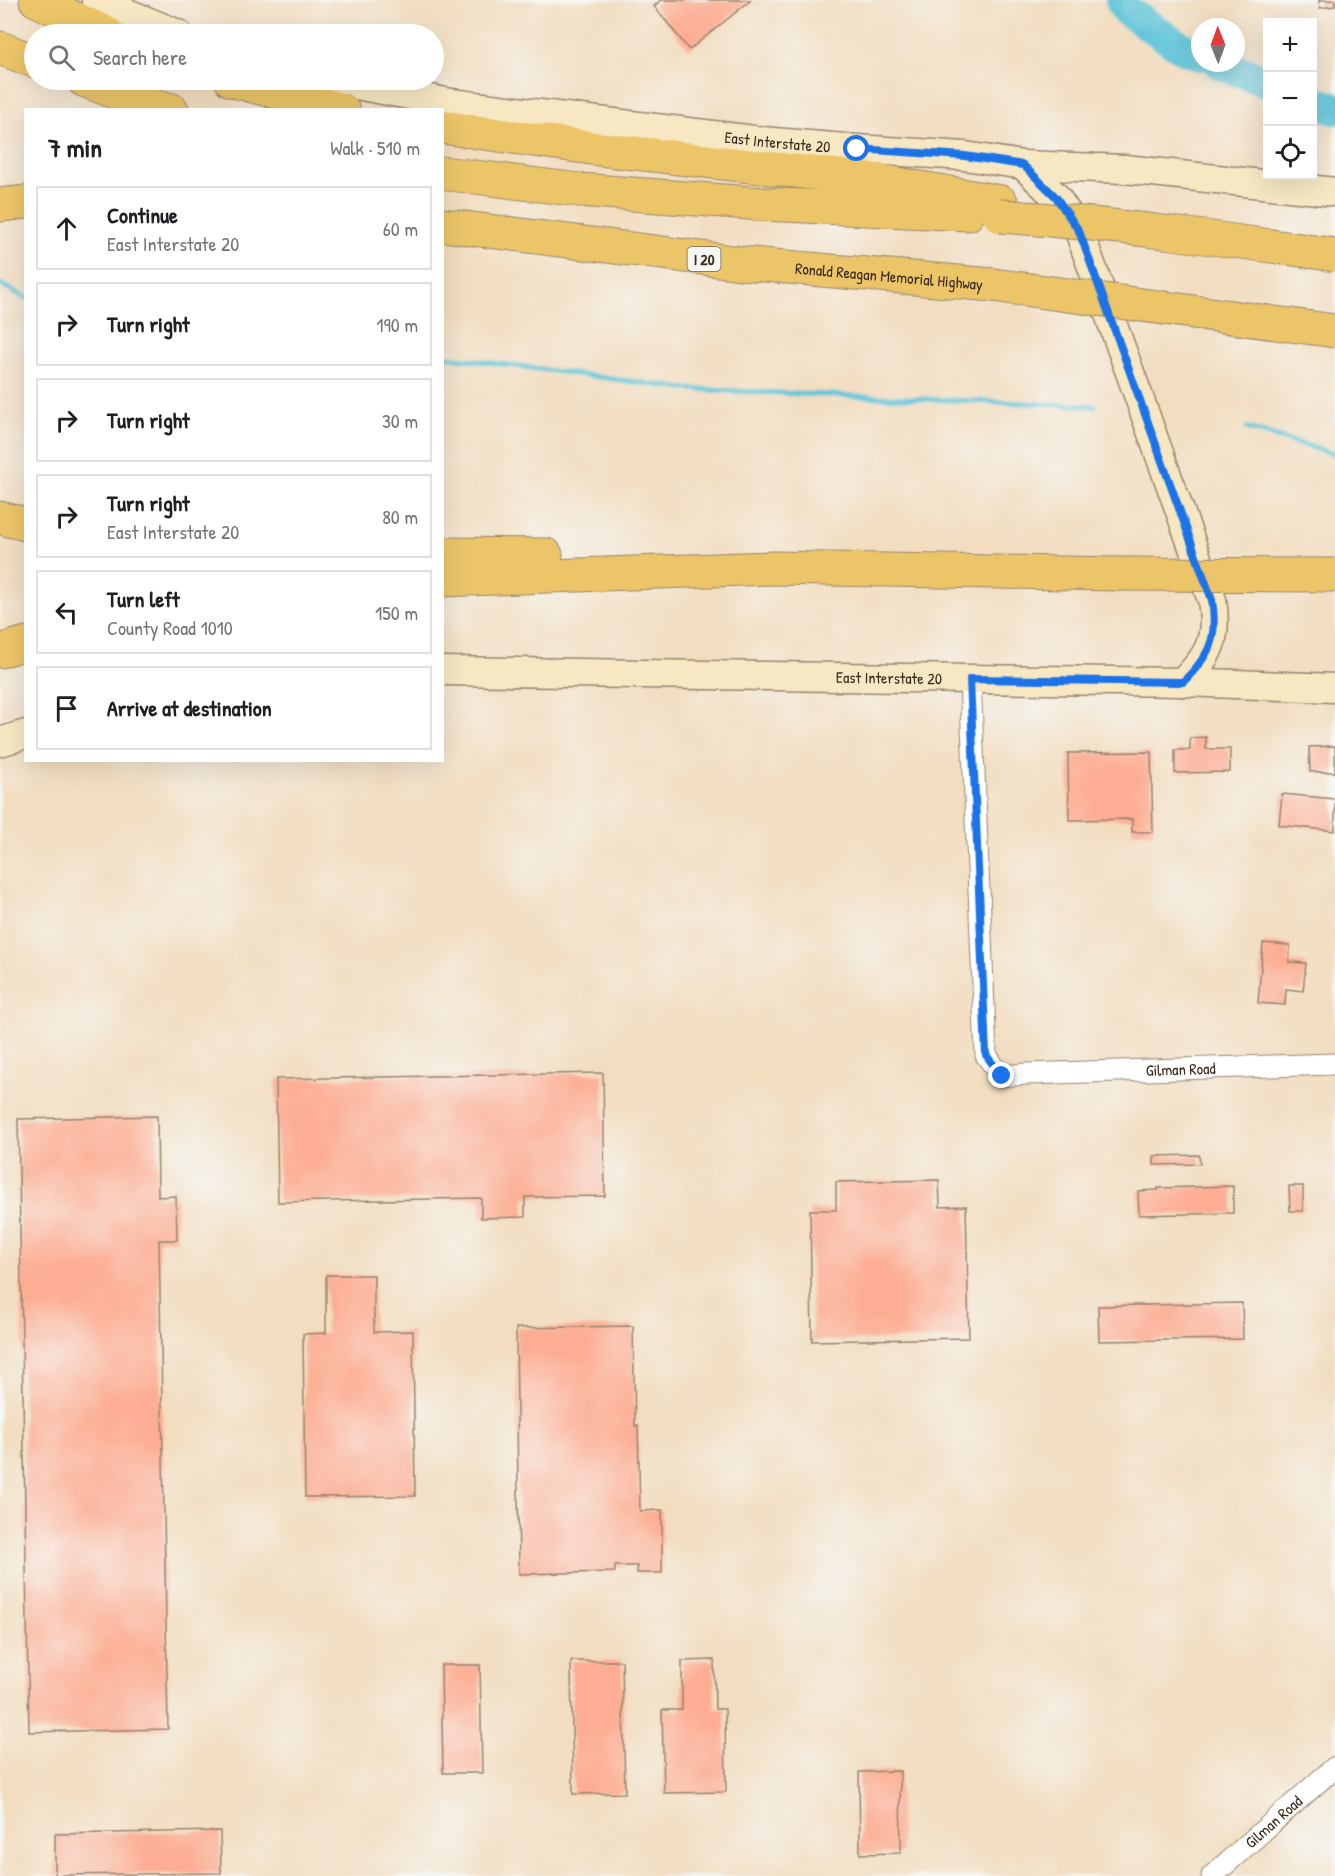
<!DOCTYPE html>
<html lang="en">
<head>
<meta charset="utf-8">
<style>
	:root { --surface:#fff; --page:#f6f6f6; --text:#202124; --muted:#757577; --line:#e0e0e0 }
	body { margin:0; font-family:"Patrick Hand",sans-serif; background:var(--page); color:var(--text) }
	.controls { position:absolute; right:18px; top:18px; display:grid; overflow:hidden; border-radius:0px; box-shadow:0 6px 24px #0002 }
	.controls button { width:54px; height:54px; display:grid; place-items:center; padding:0; border:0; border-bottom:2px solid var(--line); background:var(--surface); color:var(--text); font:30px sans-serif }
	.compass { position:absolute; left:1191px; top:18px; width:54px; height:54px; border-radius:50%; background:var(--surface); box-shadow:0 6px 24px #0002; rotate:359deg }
	.stop { position:absolute; width:18px; height:18px; margin:-14px; border:4px solid #1a73e8; border-radius:50%; background:#fff }
	.stop.end { background:#1a73e8; border-color:#fff; box-shadow:0 2px 6px #0008 }
	.list { margin:0; padding:0; list-style:none }
	h2 { display:flex; justify-content:space-between; align-items:center; height:78px; margin:0; padding:0 24px; font-size:26px }
	h2 small { font-size:20px; font-weight:400; color:var(--muted) }
	.list li { display:grid; grid-template-columns:39px 1fr auto; gap:18px; align-items:center; box-sizing:border-box; height:84px; margin:0 12px 12px; padding:0 12px; border:2px solid var(--line); border-radius:0px }
	.list b { display:block; font-size:22px; white-space:nowrap }
	.list p { margin:0; font-size:20px; white-space:nowrap; color:var(--muted) }
	.list em { font-size:20px; font-style:normal; color:var(--muted) }
	.icon { flex:none; width:33px; height:33px; fill:none; stroke:currentColor; stroke-width:2; stroke-linecap:round; stroke-linejoin:round }
	.map { position:relative; flex:none; width:1335px; height:1876px; overflow:hidden }
	.search { position:absolute; background:var(--surface); box-shadow:0 6px 24px #0002; left:24px; top:24px; width:420px; height:66px; display:flex; align-items:center; gap:15px; box-sizing:border-box; padding:0 21px; border-radius:33px; color:var(--muted); font-size:22px }
	.panel { position:absolute; background:var(--surface); box-shadow:0 6px 24px #0002; left:24px; top:108px; width:420px; height:654px; border-radius:0px }
	.map>svg:first-child { display:block }
	.lines { fill:none; stroke-linecap:round; stroke-linejoin:round }
	.stream { stroke:#5ac2d8; stroke-width:5 }
	.river { stroke:#5ac2d8; stroke-width:32 }
	.building { fill:#fdad93 }
	.street-casing { stroke:#96846f; stroke-width:23 }
	.secondary-casing { stroke:#96846f; stroke-width:31 }
	.highway-casing { stroke:#96846f; stroke-width:35 }
	.street { stroke:#fff; stroke-width:21 }
	.secondary { stroke:#f7e8c3; stroke-width:28 }
	.highway { stroke:#ecc569; stroke-width:33 }
	.highway-bridge-casing { stroke:#96846f; stroke-width:35; stroke-linecap:butt }
	.highway-bridge { stroke:#ecc569; stroke-width:33 }
	.route { stroke:#1a73e8; stroke-width:8 }
	.labels { text-anchor:middle; dominant-baseline:central; stroke-width:6; stroke-linejoin:round; paint-order:stroke }
	.shield { fill:#f6f6f2; stroke:#73675e; stroke-width:1.5 }
	.shield-label { font-size:15px; font-weight:bold; fill:#3b2a1e }
	.street-label { font-size:16px; fill:#3b2a1e; stroke:#f6f6f2 }
</style>
</head>
<body>
<div class="map">
<svg width="1335" height="1876" viewBox="0 0 1335 1876">
	<rect width="100%" height="100%" fill="#f6f6f2"/>
	<filter id="ink" filterUnits="userSpaceOnUse"><feTurbulence type="fractalNoise" baseFrequency=".0167" numOctaves="2"/><feDisplacementMap in="SourceGraphic" scale="12" xChannelSelector="R" yChannelSelector="G"/><feConvolveMatrix kernelMatrix="1 2 1 2 8 2 1 2 1" color-interpolation-filters="sRGB"/></filter>
	<filter id="wash" filterUnits="userSpaceOnUse"><feTurbulence type="fractalNoise" baseFrequency=".008" numOctaves="4" result="noise"/><feDisplacementMap in="SourceGraphic" scale="24" xChannelSelector="R" yChannelSelector="G"/><feGaussianBlur stdDeviation="1.35" result="paint"/><feColorMatrix in="noise" values="0 0 0 0 0 0 0 0 0 0 0 0 0 0 0 0 0 1.4 0 .05"/><feComposite in="paint" operator="in"/></filter>
	<g filter="url(#wash)">
		<rect width="100%" height="100%" fill="#f2ddc0"/>
		<g class="lines">
			<path class="stream" d="M 0,284 L 26,298
				M 442,356 L 687,389 L 1095,406
				M 1247,428 L 1335,454"/>
			<path class="river" d="M 1121,0 L 1126,10 L 1184,49 L 1200,55
				M 1219,63 L 1268,82
				M 1312,100 L 1335,109"/>
		</g>
		<g id="blocks">
			<path class="building" d="M 661,0 L 751,0 L 689,50 L 654,6 Z
				M 1319,0 L 1335,0 L 1335,6 L 1320,8 Z
				M 1206,737 L 1206,749 L 1230,749 L 1230,772 L 1175,773 L 1175,750 L 1190,750 L 1190,738 Z
				M 1335,746 L 1335,772 L 1310,772 L 1309,747 Z
				M 1151,752 L 1153,832 L 1132,832 L 1132,819 L 1069,820 L 1068,753 Z
				M 1282,794 L 1335,799 L 1335,831 L 1279,825 Z
				M 1263,943 L 1290,945 L 1289,962 L 1306,963 L 1303,991 L 1286,989 L 1285,1005 L 1258,1003 Z
				M 603,1073 L 605,1196 L 525,1197 L 525,1217 L 481,1218 L 481,1198 L 278,1202 L 276,1079 Z
				M 157,1116 L 158,1197 L 176,1196 L 177,1240 L 159,1240 L 168,1729 L 29,1732 L 18,1119 Z
				M 1199,1155 L 1200,1164 L 1154,1165 L 1154,1156 Z
				M 939,1180 L 940,1207 L 966,1206 L 969,1338 L 812,1341 L 810,1210 L 836,1210 L 836,1182 Z
				M 1233,1186 L 1233,1213 L 1139,1215 L 1138,1191 L 1158,1190 L 1158,1188 Z
				M 1289,1186 L 1303,1186 L 1303,1211 L 1290,1211 Z
				M 326,1275 L 374,1275 L 374,1332 L 413,1331 L 415,1496 L 305,1497 L 303,1334 L 326,1333 Z
				M 1242,1303 L 1243,1339 L 1099,1341 L 1098,1306 Z
				M 633,1326 L 635,1426 L 638,1425 L 640,1511 L 662,1510 L 662,1573 L 637,1573 L 637,1566 L 615,1566 L 615,1572 L 519,1574 L 516,1328 Z
				M 714,1660 L 715,1709 L 725,1709 L 726,1792 L 664,1793 L 662,1710 L 682,1710 L 682,1661 Z
				M 571,1661 L 622,1661 L 625,1793 L 573,1794 Z
				M 441,1665 L 480,1665 L 482,1773 L 443,1773 Z
				M 900,1771 L 901,1853 L 860,1854 L 859,1772 Z
				M 220,1831 L 221,1873 L 55,1875 L 55,1834 Z"/>
		</g>
	</g>
	<g filter="url(#ink)">
		<use href="#blocks" fill-opacity="0" stroke="#96846f" stroke-width="1.5"/>
		<g class="lines">
			<g class="street-casing">
				<g id="street">
					<path id="s1" d="M 970,679 L 986,1055 L 1001,1076 L 1026,1074 L 1335,1064"/>
					<path id="s2" d="M 1212,1876 L 1335,1767"/>
				</g>
			</g>
			<g class="secondary-casing">
				<g id="secondary">
					<path d="M 96,0 L 178,34"/>
					<path id="s3" d="M 330,80 L 451,103 L 762,141 L 857,149 L 965,156 L 1023,165 L 1125,169 L 1335,192"/>
					<path d="M 1023,165 L 1056,197 L 1079,231 L 1212,600 C 1218,639 1210,655 1183,682"/>
					<path id="s4" d="M 442,671 L 1183,682 L 1335,688"/>
					<path d="M 0,742 L 26,734"/>
				</g>
			</g>
			<g class="highway-casing">
				<g id="highway">
					<path d="M 36,0 L 108,34"/>
					<path d="M 0,48 L 34,61"/>
					<path d="M 83,80 L 133,99 L 172,110"/>
					<path d="M 231,80 L 343,110"/>
					<path d="M 442,127 L 599,149 L 875,180 L 1001,202"/>
					<path d="M 442,173 L 580,190 L 763,204 L 968,214"/>
					<path d="M 0,205 L 26,202"/>
					<path id="s5" d="M 442,225 L 741,263 L 993,285"/>
					<path d="M 0,518 L 26,524"/>
					<path d="M 442,554 L 546,555"/>
					<path d="M 442,580 L 773,568 L 1118,574"/>
					<path d="M 0,651 L 26,643"/>
				</g>
			</g>
			<use href="#street" class="street"/>
			<use href="#secondary" class="secondary"/>
			<use href="#highway" class="highway"/>
			<g class="highway-bridge-casing">
				<path id="highway-bridge" d="M 1000,216 C 1112,224 1223,239 1335,255
					M 993,285 L 1335,331
					M 1118,574 L 1335,575"/>
			</g>
			<use href="#highway-bridge" class="highway-bridge"/>
		</g>
	</g>
	<g class="lines" filter="url(#ink)">
		<path class="route" d="M 857,149 L 965,156 L 1023,165 L 1056,197 L 1079,231 L 1212,600 C 1218,639 1210,655 1183,682 L 970,679 L 986,1055 L 1002,1076"/>
	</g>
	<g class="labels">
		<rect class="shield" x="687.5" y="247" width="33" height="24" rx="4.5"/>
		<g class="shield-label">
			<text x="704" y="259">I 20</text>
		</g>
		<g class="street-label">
			<text stroke="none"><textPath href="#s3" startOffset="452">East Interstate 20</textPath></text>
			<text stroke="none"><textPath href="#s5" startOffset="450">Ronald Reagan Memorial Highway</textPath></text>
			<text stroke="none"><textPath href="#s4" startOffset="447">East Interstate 20</textPath></text>
			<text stroke="none"><textPath href="#s1" startOffset="582">Gilman Road</textPath></text>
			<text stroke="none"><textPath href="#s2" startOffset="82">Gilman Road</textPath></text>
		</g>
	</g>
</svg>
<div class="controls">
<button>+</button>
<button>−</button>
<button><svg class="icon" aria-label="locate" viewBox="0 0 24 24"><circle cx="12" cy="12" r="6"/><path d="M12 2v4M12 18v4M2 12h4M18 12h4"/></svg></button>
</div>
<svg class="compass" viewBox="-18 -18 36 36"><path d="M0-13l5 13h-10z" fill="#e53935"/><path d="M0 13l5-13h-10z" fill="#757577"/></svg>
<div class="stop" style="left:857px;top:149px"></div>
<div class="stop end" style="left:1002px;top:1076px"></div>
<div class="search"><svg class="icon" aria-label="search" viewBox="0 0 24 24"><circle cx="10" cy="10" r="6"/><path d="M15 15l6 6"/></svg>Search here</div>
<section class="panel">
<h2>7 min<small>Walk · 510 m</small></h2>
<ul class="list">
<li><svg class="icon" aria-label="ahead" viewBox="0 0 24 24"><path d="M12 20V5M6 11l6-6 6 6"/></svg><div><b>Continue</b><p>East Interstate 20</p></div><em>60 m</em></li>
<li><svg class="icon" aria-label="right" viewBox="0 0 24 24"><path d="M7 20v-9h11M14 6l5 5-5 5"/></svg><div><b>Turn right</b></div><em>190 m</em></li>
<li><svg class="icon" aria-label="right" viewBox="0 0 24 24"><path d="M7 20v-9h11M14 6l5 5-5 5"/></svg><div><b>Turn right</b></div><em>30 m</em></li>
<li><svg class="icon" aria-label="right" viewBox="0 0 24 24"><path d="M7 20v-9h11M14 6l5 5-5 5"/></svg><div><b>Turn right</b><p>East Interstate 20</p></div><em>80 m</em></li>
<li><svg class="icon" aria-label="left" viewBox="0 0 24 24"><path d="M17 20v-9H6M10 6l-5 5 5 5"/></svg><div><b>Turn left</b><p>County Road 1010</p></div><em>150 m</em></li>
<li><svg class="icon" aria-label="arrive" viewBox="0 0 24 24"><path d="M6 21V4h12l-3 4 3 4H6"/></svg><div><b>Arrive at destination</b></div></li>
</ul>
</section>
</div>
</body>
</html>
